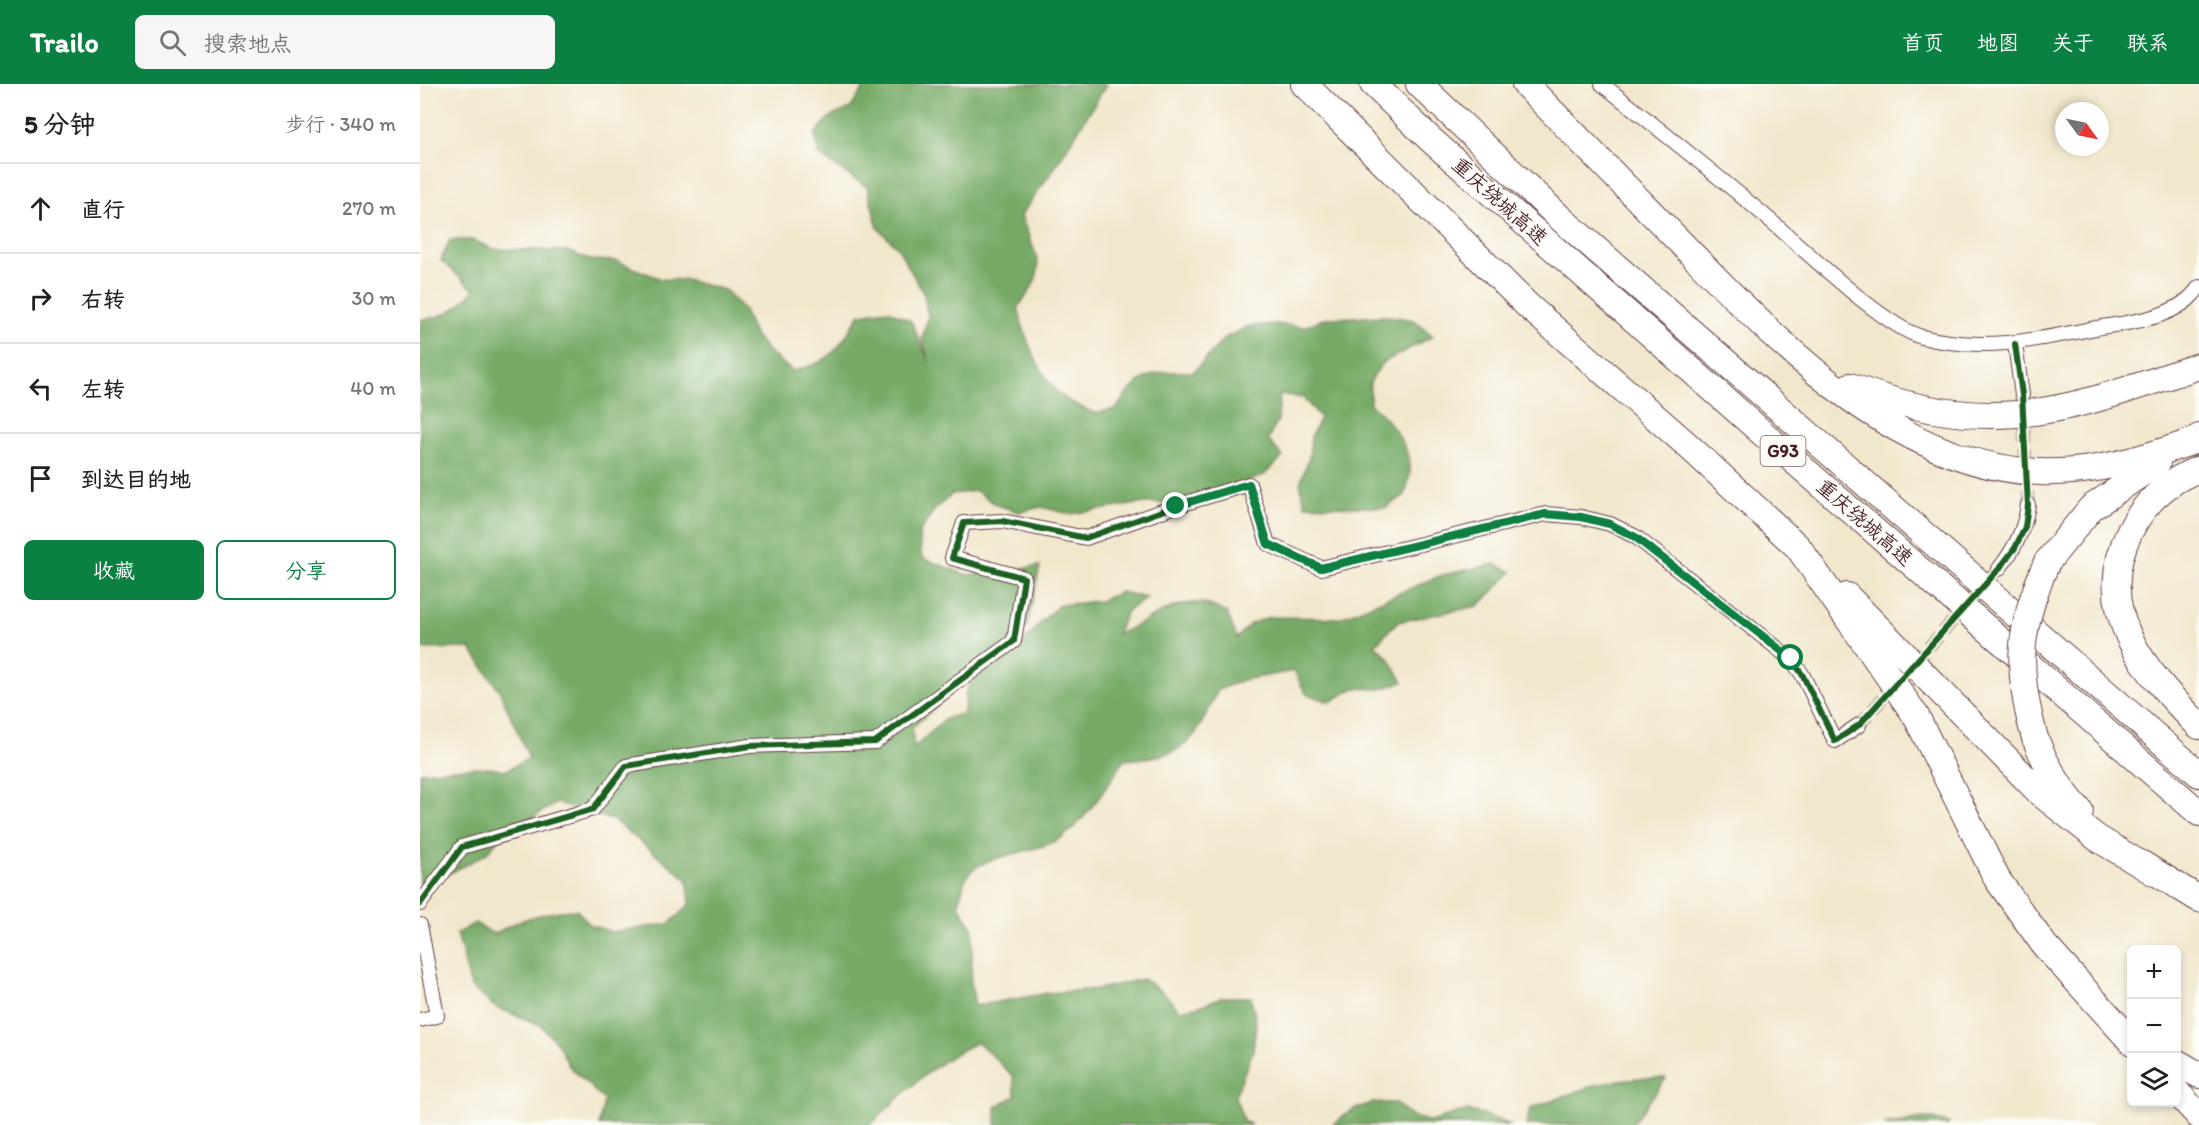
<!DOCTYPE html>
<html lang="zh">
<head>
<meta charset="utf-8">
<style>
	:root { --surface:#fff; --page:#f6f6f6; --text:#202124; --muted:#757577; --line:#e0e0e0; --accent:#0b8043 }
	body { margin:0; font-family:Itim,"LXGW WenKai TC",sans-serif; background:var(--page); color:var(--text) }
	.controls { position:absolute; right:18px; bottom:18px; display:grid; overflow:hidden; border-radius:9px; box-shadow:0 3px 9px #0003 }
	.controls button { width:54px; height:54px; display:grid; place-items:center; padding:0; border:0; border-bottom:2px solid var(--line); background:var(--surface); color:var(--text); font:30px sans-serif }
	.compass { position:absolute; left:1635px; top:18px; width:54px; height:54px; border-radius:50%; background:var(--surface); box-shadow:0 3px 9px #0003; rotate:123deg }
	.stop { position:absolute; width:18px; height:18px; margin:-14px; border:4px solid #0b8043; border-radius:50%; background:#fff }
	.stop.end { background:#0b8043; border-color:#fff; box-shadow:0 2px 6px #0008 }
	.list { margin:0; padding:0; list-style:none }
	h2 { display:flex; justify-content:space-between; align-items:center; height:78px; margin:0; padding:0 24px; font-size:26px }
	h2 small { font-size:20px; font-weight:400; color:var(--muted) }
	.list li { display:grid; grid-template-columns:39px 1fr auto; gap:18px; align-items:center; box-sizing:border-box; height:90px; padding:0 24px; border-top:2px solid var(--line) }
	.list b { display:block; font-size:22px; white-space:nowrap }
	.list em { font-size:20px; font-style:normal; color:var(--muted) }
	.actions { display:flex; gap:12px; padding:18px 24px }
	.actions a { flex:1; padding:14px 0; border:2px solid var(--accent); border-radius:9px; text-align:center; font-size:21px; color:var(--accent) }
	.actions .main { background:var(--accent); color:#fff }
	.icon { flex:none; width:33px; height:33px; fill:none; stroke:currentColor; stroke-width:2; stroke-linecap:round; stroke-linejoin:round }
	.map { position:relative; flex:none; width:1779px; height:1041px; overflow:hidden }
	header { display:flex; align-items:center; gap:36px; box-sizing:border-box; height:84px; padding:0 30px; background:var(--accent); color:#fff }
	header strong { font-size:28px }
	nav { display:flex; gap:33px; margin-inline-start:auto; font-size:21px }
	.search { width:420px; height:54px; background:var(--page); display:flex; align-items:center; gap:15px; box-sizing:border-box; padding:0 21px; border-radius:9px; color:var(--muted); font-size:22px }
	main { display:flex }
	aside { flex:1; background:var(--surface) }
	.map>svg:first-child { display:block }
	.forest { fill:#76aa66; stroke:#606448; stroke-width:1.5; fill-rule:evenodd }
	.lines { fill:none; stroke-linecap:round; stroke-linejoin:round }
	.minor-tunnel { stroke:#d0bfac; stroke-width:14; stroke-dasharray:14 7; stroke-linecap:butt }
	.minor-casing { stroke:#633d43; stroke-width:16 }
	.motorway-casing { stroke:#633d43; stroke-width:28 }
	.minor { stroke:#fff; stroke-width:14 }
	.motorway { stroke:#fff; stroke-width:26 }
	.motorway-bridge-casing { stroke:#633d43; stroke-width:28; stroke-linecap:butt }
	.motorway-bridge { stroke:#fff; stroke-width:26 }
	.cycleway-casing { stroke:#fdfcf7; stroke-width:10 }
	.cycleway { stroke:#1b5e20; stroke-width:6 }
	.route { stroke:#0b8043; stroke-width:8 }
	.labels { text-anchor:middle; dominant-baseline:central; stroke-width:5; stroke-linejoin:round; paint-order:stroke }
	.shield { fill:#fdfcf7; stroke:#806168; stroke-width:1.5 }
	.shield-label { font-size:18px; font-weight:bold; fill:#4a1f2b }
	.street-label { font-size:20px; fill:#4a1f2b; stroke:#fdfcf7 }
</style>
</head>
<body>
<header>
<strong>Trailo</strong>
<div class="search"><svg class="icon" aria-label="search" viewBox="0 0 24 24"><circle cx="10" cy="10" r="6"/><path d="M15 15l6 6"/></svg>搜索地点</div>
<nav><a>首页</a><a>地图</a><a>关于</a><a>联系</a></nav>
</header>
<main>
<aside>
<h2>5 分钟<small>步行 · 340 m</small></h2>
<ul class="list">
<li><svg class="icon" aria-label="ahead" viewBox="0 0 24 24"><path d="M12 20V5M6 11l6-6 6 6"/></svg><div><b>直行</b></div><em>270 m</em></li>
<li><svg class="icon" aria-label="right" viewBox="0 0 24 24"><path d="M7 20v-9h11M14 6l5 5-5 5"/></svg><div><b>右转</b></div><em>30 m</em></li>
<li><svg class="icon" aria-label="left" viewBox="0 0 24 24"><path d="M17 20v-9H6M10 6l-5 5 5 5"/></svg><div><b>左转</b></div><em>40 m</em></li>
<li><svg class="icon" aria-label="arrive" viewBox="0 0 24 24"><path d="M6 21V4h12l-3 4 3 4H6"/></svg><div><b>到达目的地</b></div></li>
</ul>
<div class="actions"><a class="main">收藏</a><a>分享</a></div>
</aside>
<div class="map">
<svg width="1779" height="1041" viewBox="0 0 1779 1041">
	<rect width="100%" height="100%" fill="#fdfcf7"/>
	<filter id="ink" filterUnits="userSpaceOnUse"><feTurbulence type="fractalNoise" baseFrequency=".0167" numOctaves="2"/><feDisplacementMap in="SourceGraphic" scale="12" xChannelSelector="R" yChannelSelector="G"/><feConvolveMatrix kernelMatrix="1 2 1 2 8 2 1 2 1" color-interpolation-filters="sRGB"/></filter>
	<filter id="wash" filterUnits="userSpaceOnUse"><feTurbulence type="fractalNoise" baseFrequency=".008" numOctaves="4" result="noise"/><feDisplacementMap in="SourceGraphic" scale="24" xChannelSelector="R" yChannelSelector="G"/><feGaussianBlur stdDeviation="1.35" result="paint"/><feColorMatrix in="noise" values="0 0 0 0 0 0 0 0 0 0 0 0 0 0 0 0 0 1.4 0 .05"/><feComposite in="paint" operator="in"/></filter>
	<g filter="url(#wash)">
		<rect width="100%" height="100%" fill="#f1e7cc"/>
		<path class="forest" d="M 443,0 L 687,0 L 634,85 L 601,131 C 615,176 632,181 598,223 C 604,253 617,285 637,308 C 645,317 663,323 674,329 L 696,325 C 719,290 732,286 773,288 L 806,253 L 829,242 L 856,240 L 884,243 L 905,234 L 970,232 L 994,236 L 1013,252 L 962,279 L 950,298 L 950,320 C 969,336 987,356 990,383 C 991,391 987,402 985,411 L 965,424 L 885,421 L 880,399 L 889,374 L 891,353 L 900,333 L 883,314 L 860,310 L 858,336 L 848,356 L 863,373 L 844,391 L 777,419 L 725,419 L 650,430 L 621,423 L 599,428 L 577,421 L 556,407 L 532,410 L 513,428 L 499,449 L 502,474 L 547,491 L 620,482 L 607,542 L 560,583 L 571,575 L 591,573 L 622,537 L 639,521 L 680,517 L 701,508 L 727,514 L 707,527 L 697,550 C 721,542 752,516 780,519 C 789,519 799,526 807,529 L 817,554 L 830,540 L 849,533 L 920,534 L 1022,491 L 1075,480 L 1092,488 L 1058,522 L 977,538 L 955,561 L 969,574 L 983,598 L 960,605 L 934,604 L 910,618 L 886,610 L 874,587 L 823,596 L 798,606 C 772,661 768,672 704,676 C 689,700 666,735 644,752 C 620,770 557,770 546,794 C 542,802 541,813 539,821 L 553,845 L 551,900 L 555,922 L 628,909 L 679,905 L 723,895 L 744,909 L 759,926 L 780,922 L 801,913 L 831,913 L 836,939 L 833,967 L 815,1012 L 823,1036 L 831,1041 L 576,1041 L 576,1023 L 595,1012 L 593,992 L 558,958 C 517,976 482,1010 450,1041 L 179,1041 L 184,1016 L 149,982 L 138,960 L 120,941 L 75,923 L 51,903 L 37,849 L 55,839 L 74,850 C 100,835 127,826 157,826 L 170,841 L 192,848 L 249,840 L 270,820 L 267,795 L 193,736 L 137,719 L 82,751 L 66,770 L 21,794 L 0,800 L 0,688 L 59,683 L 87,686 L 109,674 L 79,606 L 50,564 L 0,565 L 0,236 C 25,233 38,225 54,206 L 21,176 L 30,156 L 53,156 L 73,165 L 147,167 L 171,176 L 196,177 L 241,195 L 266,196 L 305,206 L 323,225 L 335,252 L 350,269 L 372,287 C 415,278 417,264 440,230 L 468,226 L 491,237 L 509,278 L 502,255 L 508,233 L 504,211 L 478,164 L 458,144 L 447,103 L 400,72 L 395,50 L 410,33 L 431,24 L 444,3 ZM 555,588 L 546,608 L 544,629 L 525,635 L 494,664 L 492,644 Z
			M 1217,994 L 1246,994 L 1212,1041 L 1106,1041 L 1111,1024 L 1175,1001 Z
			M 953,1019 L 976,1019 L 990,1032 L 1012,1038 C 1054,1020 1052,1027 1091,1041 L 915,1041 L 914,1039 L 934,1025 Z
			M 1509,1034 L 1529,1039 L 1528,1041 L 1464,1041 Z"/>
	</g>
	<g filter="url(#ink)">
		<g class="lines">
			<path class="minor-tunnel" d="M 1603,324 L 1608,421
				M 1439,641 L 1579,485"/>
			<g class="minor-casing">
				<path id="minor" d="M 1182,0 C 1239,45 1296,90 1351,137 C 1384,165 1464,243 1502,253 C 1561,268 1618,256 1676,244 C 1710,238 1758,235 1779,203
					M 1595,260 L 1602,311
					M 1579,485 C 1595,464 1604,447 1608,421
					M 0,820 L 42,763 L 173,725 L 206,682 L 330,662 L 455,658 L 594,557 L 604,494 L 532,474 L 544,439 L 582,437 L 666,454 L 756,422 L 829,400 L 848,460 L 901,484 L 1126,430 L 1161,433 L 1190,440 L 1216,453 L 1371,575 L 1382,590 L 1415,657 L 1439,641
					M 0,841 L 17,932 L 0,936"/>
			</g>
			<g class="motorway-casing">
				<path id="motorway" d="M 884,0 L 1108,222 L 1264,358 L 1378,463 L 1496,632 L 1577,795 L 1625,862 L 1712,958
					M 953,0 L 1010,55 L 1373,376 L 1779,729
					M 999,0 L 1139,133 L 1779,690
					M 1105,0 C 1155,51 1205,102 1255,153 C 1351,251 1472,383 1620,388 C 1673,390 1721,375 1771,358 L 1779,353
					M 1430,302 C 1482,322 1540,335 1597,330 C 1659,325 1720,301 1779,282
					M 1779,385 C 1748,397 1725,417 1710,447 C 1670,527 1726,588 1779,642
					M 1627,478 L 1671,424 L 1737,379
					M 1427,512 L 1621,710 L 1677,754 L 1735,789
					M 1615,654 C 1626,682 1639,705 1660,727
					M 1722,780 L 1779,815
					M 1756,978 L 1779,991
					M 1756,1007 L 1779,1032"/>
			</g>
			<use href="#minor" class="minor"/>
			<use href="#motorway" class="motorway"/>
			<g class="motorway-bridge-casing">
				<path id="motorway-bridge" d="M 1615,654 C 1595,585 1598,544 1627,478"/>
			</g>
			<use href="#motorway-bridge" class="motorway-bridge"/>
			<g class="cycleway-casing">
				<path id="cycleway" d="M 0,820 L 42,763 L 173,725 L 206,682 L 330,662 L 455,658 L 594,557 L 604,494 L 532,474 L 544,439 L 582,437 L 666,454 L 756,422 L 829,400 L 848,460 L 901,484 L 1126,430 L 1161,433 L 1190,440 L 1216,453 L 1371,575 L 1382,590 L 1415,657 L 1439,641 L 1579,485 L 1595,464 L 1605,443 L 1608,421 L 1602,311 L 1595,260"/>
			</g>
			<use href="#cycleway" class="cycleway"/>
		</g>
	</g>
	<g class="lines" filter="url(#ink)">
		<path class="route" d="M 756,422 L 829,400 L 848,460 L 901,484 L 1126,430 L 1161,433 L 1190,440 L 1215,453 L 1371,574"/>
	</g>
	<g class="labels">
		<rect class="shield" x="1340.5" y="352" width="45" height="30" rx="4.5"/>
		<g class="shield-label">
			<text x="1363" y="367">G93</text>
		</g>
		<g class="street-label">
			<text transform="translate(1080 117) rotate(42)">重庆绕城高速</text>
			<text transform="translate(1445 438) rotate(41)">重庆绕城高速</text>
		</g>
	</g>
</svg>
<div class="controls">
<button>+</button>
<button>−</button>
<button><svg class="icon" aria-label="layers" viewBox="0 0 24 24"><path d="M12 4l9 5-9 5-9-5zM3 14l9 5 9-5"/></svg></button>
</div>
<svg class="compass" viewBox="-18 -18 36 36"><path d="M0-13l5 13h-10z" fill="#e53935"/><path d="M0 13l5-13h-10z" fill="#757577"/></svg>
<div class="stop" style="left:1371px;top:574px"></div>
<div class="stop end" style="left:756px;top:422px"></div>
</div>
</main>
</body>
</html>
